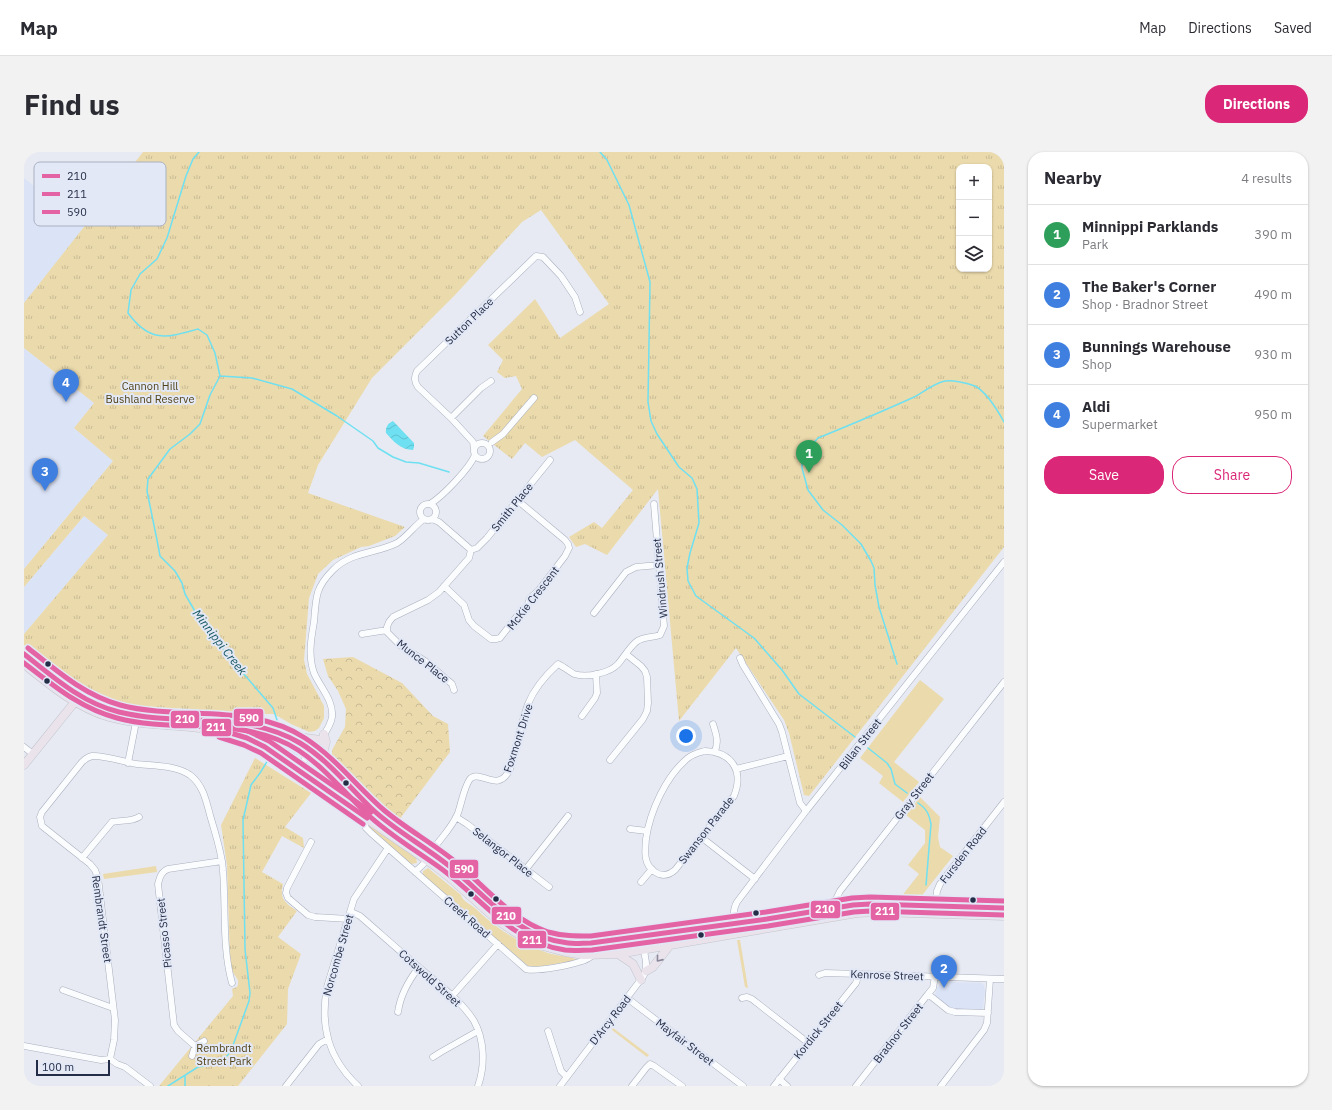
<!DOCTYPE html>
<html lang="en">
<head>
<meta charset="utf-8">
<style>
	:root { --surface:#fff; --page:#f2f2f3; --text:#2b2b33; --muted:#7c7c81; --line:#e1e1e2; --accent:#db2777 }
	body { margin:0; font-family:"IBM Plex Sans",sans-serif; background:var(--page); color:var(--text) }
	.controls { position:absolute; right:12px; top:12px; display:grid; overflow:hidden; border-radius:8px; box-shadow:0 1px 3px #0004 }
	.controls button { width:36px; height:36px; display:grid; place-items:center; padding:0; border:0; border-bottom:1px solid var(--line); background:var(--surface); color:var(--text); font:20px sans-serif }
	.scale { position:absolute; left:12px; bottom:10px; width:74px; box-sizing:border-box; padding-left:4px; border:2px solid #242d47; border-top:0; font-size:11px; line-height:14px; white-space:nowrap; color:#242d47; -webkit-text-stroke:3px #e2e8f6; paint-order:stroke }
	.you { position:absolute; left:662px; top:584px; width:14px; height:14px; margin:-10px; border:3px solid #fff; border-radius:50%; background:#1a73e8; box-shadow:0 0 0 6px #1a73e833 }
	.badge { display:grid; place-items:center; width:26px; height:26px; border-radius:50%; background:var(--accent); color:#fff; font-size:13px; font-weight:700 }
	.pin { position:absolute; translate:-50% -33px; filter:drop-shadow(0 1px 2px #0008) }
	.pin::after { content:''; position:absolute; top:21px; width:14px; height:12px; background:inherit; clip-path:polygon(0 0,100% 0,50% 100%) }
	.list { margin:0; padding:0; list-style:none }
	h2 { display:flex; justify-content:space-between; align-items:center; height:52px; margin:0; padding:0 16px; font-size:17px }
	h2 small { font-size:13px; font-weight:400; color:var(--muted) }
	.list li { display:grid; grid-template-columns:26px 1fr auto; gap:12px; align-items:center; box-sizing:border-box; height:60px; padding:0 16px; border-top:1px solid var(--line) }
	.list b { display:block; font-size:15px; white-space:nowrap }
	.list p { margin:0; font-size:13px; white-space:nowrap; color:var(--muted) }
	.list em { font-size:13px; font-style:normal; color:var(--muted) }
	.actions { display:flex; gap:8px; padding:12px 16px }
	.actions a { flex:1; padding:9px 0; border:1px solid var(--accent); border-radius:16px; text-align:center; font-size:14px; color:var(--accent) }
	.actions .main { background:var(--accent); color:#fff }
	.icon { flex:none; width:22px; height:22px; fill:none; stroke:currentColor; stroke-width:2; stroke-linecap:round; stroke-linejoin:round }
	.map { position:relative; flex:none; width:980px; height:934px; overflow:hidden; border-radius:16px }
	header { display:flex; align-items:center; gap:24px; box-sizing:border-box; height:56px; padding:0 20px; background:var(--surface); border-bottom:1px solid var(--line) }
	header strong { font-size:19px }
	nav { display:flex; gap:22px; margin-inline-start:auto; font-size:14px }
	.intro { display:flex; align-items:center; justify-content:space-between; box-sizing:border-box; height:96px; padding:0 24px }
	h1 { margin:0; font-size:28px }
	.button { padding:10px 18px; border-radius:16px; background:var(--accent); color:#fff; font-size:14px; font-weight:700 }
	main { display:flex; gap:24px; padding:0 24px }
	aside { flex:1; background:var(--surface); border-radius:16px; box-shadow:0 1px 3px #0004 }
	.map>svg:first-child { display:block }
	.built { fill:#dbe3f7 }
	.green { fill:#ebdaac }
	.forest { fill:url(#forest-crowns) }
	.park { fill:url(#park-tufts); fill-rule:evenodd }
	.water { fill:url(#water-waves) }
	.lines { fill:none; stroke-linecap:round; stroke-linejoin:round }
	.stream { stroke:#6ee0f1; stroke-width:1.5 }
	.minor-casing { stroke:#a9afbe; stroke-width:7 }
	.major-casing { stroke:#c2c6ce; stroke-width:9 }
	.minor { stroke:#fbfcfd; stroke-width:6 }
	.major { stroke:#eae3ec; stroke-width:8 }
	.bus-1-casing { stroke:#e2e8f6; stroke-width:8 }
	.bus-2-casing { stroke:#e2e8f6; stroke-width:8 }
	.bus-3-casing { stroke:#e2e8f6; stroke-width:8 }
	.bus-1 { stroke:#e463a4; stroke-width:5 }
	.bus-2 { stroke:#e463a4; stroke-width:5 }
	.bus-3 { stroke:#e463a4; stroke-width:5 }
	.oneway { stroke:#87889a }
	.bus-dot { fill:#242d47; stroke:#e2e8f6; stroke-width:1.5 }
	.labels { text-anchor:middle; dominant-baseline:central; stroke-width:4; stroke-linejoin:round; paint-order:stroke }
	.street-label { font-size:11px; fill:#242d47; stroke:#e2e8f6 }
	.park-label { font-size:11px; fill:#524217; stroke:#e2e8f6 }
	.water-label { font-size:12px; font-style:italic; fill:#15565f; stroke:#e2e8f6 }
	.key { fill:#e2e8f6; stroke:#a9b0c2; stroke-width:1 }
	.key-label { font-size:11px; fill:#242d47 }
	.line-badge { stroke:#e2e8f6; stroke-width:1.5 }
	.badge-label { font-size:11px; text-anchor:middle; font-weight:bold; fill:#fff }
</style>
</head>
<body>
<header>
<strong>Map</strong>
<nav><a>Map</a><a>Directions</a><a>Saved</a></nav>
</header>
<div class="intro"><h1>Find us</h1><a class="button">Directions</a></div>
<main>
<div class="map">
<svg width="980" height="934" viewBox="0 0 980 934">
	<defs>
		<pattern id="forest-crowns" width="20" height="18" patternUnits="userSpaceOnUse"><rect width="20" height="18" fill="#ebdaac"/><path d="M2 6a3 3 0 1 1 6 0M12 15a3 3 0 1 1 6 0" fill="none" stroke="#c9bb95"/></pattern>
		<pattern id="park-tufts" width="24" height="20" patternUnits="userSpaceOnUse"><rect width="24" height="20" fill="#ebdaac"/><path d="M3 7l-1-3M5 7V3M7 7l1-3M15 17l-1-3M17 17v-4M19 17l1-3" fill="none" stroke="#c9bb95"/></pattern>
		<pattern id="water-waves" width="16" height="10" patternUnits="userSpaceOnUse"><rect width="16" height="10" fill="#6ee0f1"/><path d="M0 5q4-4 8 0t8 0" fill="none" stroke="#5fc0d0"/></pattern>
	</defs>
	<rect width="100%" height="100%" fill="#e7eaf2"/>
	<path class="built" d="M 0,26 L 61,74 L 0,151 Z
		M 0,196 L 70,251 L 50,276 L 89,309 L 0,417 Z
		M 60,364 L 84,383 L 0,482 L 0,435 Z
		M 263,588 L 279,600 L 271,606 L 268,604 L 265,608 L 257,602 L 258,590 L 261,590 Z
		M 922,830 L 957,831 L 960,833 L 961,839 L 959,856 L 956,859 L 929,859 L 912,846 L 911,843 L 914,834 L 917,832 Z"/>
	<path class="green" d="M 896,528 L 920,547 L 870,610 L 895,630 L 879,650 L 855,631 L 859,624 L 836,606 Z
		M 896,645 L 916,665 L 914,685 L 916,695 L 929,704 L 896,746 L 877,745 L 895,722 L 884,713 L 901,691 L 901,678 L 882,663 Z
		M 343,671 L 370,691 L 390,704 L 392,706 L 393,711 L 387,712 L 347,677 Z
		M 132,714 L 133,720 L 80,727 L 79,722 Z
		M 404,716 L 437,743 C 439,750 447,752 452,757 C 473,777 496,792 524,801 C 533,804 546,804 554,808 L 513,815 L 504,814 L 399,723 L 399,719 Z
		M 713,788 L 716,788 L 724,836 L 721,835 Z
		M 589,876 L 625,903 L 623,905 L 588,878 Z"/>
	<path class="forest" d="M 329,505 L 378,531 L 409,564 L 424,572 L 426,600 L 375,668 L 338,636 L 334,628 L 310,609 L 308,604 L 308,598 L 321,575 L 322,557 L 314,539 L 304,524 L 299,507 Z"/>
	<path class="park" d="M 119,0 L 980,0 L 980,395 L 785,644 L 780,643 L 765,581 L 760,568 L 712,496 L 655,569 L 634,337 L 583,403 L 561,392 L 552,395 L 545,385 L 570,370 L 578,376 L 609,338 L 551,288 L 518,305 L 501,291 L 488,307 L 459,284 L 498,237 L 492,224 L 481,226 L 473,220 L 479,208 L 464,193 L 511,147 L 536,186 L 585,152 L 517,58 L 498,70 L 431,143 L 348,226 L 294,313 L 284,341 L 381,375 L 371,384 L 345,394 L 337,395 L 309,408 L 294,422 L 285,446 L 280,508 L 283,522 L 300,554 L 300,566 L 295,576 L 291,579 L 285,580 L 267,572 L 250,562 L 221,562 L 104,553 L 82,545 L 47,529 L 0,493 L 0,482 L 84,383 L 60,364 L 0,435 L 0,417 L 89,309 L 50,276 L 70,251 L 0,196 L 0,151 ZM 935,15 L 965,15 L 965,117 L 935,117 Z
		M 231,606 L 287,641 L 261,675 L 279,686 L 280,696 L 258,684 L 238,720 L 259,732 C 255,748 262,751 273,759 L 254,785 L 277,802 L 264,837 L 263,872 L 214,934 L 135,934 L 209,844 L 208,837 L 213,835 C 216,828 213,827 210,822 C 207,818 207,815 206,811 L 203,713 L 197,673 Z"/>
	<path class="water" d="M 369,269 L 390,291 L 390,295 L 389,298 C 377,298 369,289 362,281 C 361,276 364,271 369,269 Z"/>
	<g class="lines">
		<path class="stream" d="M 175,0 L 169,7 L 162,24 L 143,86 L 133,107 L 116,122 L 107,138 L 104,161 C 126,191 142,186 174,177 L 183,183 L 191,201 L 196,224 L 186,243 L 176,272 L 166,282 L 146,297 L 124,327 L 123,339 L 133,388 L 136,404 L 151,419 L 158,431 L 161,442 L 172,461 L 207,507 L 249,556 L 253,568
			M 576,0 L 583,8 L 605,53 L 626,130 L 624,250 L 627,269 L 633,282 L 655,315 L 668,326 L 673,337 L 675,371 L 666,401 L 663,416 L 664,429 L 672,444 L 730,486 L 758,518 L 775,542 L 831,585
			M 196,224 L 228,226 L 268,237 L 313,264 L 349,289 L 354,296 L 369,305 L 382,310 L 395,311 L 425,320
			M 873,512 L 855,455 L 851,433 L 850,416 L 847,409 L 837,392 L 818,373 L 799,358 L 784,338 L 778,316 L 778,308 L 783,298 L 794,286 C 826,273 857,260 888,246 C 899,241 908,232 921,229 C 929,228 943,231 951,234 C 962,240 974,259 980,270
			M 844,596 L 863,611 L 867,617 L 871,632 L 883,641
			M 250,597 L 251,584
			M 894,651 C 903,657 905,662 907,672 L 902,733
			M 144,934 L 174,915 L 185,913 L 195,910 L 204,903 L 208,896 L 225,849 L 226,841 L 221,797 L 219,668 L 227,633 L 236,621 L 247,603
			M 161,934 L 161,923"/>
		<g class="minor-casing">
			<path id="minor" d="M 427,266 L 457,236 L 467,229
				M 468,290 L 479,282 L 510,246
				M450 299a8 8 0 1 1 16 0a8 8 0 1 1-16 0Z
				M 450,297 L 449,290 L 427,266 L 394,235 C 390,229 390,225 393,219 L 512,104 L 519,105 L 537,124 L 551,145 L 556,160
				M396 360a8 8 0 1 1 16 0a8 8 0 1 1-16 0Z
				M 406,352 C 419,344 445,317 451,303
				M 408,367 L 415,370 L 446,397 L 447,398 L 445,406 L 415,440 L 404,448 L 369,465 L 365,470 L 363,475 L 363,480 L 377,494 L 401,509 L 428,532 L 430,538
				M 447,398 L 453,396 L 463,386 L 526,308
				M 420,434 L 440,453 L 445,468 L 450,474 L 467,487 L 472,487 L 476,486 L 497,459 L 503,455 L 506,446 L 515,438 L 541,404 L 545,396 L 544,392 L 541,388 L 493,348
				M 570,461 L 602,420 L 612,415 L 635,413
				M 338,482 L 363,478
				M 716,506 L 719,513 L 755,572 L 758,580 L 776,651 L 782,659
				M 558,564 L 571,546 L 573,541 L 572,522
				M 689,572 C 692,582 695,589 691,599
				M 0,595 L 9,602
				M 681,599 C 708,600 720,619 710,644 L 651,718 C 645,723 638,725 631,720 C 619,712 621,699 622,687 C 626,659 642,624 664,606 C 669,602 674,601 681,599 Z
				M 586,608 L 619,567 L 623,559 L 624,551 L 623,525 L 621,519 L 617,514 L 602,502
				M 104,611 L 112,570
				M 273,617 C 282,605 306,580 308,565 C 310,549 296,535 290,521 C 284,504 287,487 290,470 C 291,460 291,450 294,440 C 297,431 303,424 309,418 C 328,399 351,402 373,391 C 383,385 390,374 400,367
				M 712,617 L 764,604
				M 336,662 L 342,676 L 347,681 L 502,817 C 513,820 547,813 558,809 C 563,808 566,805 569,803
				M 432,665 L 443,672 L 525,735
				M 606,677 L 623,679
				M 677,685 L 731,727
				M 287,690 L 263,736 L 262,741 L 264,746 L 284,763 L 291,765 L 325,767
				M 58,706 L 88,670 C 97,668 107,670 115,665
				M 502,717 L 544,664
				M 391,720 C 395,716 399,713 402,709 C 405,704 406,700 410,696 C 418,685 429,674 434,661 C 437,653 441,631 447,626 C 458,618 474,642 486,617 C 492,596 497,572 504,552 C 510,537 523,522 534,512 C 540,515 545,519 550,522 C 563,526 586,521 594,512 C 600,505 605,496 612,490 C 619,484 628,486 636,483 L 640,474 L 630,352
				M 617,730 L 628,717
				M 911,758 L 913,739 L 916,732 L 980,650
				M 813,759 L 813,745 L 816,739 L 980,530
				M 327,760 L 336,764 C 358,783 380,803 403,822 C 419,836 438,850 450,869 C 461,889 461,914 454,934
				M 712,781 C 711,771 707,760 713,750 L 782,659 L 980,410
				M 583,789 L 592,793 L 612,792 L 615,793 L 620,797
				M 795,823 L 801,821 L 835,822 L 980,827
				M 39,838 L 89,856
				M 904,842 L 924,858 L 931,860 L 964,861
				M 428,844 L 474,792
				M 603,846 L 719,934
				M 718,846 L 723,845 L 728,847 L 783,890
				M 374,860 C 376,845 385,828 395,815
				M 524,879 L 537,919 L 543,925
				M 0,894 L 77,908 L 86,907 L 93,912 L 101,915 L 126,934
				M 171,894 L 154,879 L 150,873 L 134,732 C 136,725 137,720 144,717 L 198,709
				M 168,904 L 171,894 L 180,889
				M 409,905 L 417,900 L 454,879
				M 86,907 L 90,888 L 91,868 L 74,726 L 71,718 L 66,712 L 18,674 L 16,665 L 18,660 L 58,610 C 61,607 64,605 68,604 C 80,603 100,610 113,612 C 130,614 151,613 166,623 C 179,633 182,648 186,663 C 191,681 198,700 199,719 C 202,756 198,795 208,831
				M 755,927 L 763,934
				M 262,934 L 295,892 L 304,887
				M 334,934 C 304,906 296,874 303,835 L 330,747 L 364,696
				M 536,934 L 618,826 C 621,822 622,818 622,814 C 623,807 617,797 623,791 C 628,786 632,790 639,781
				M 608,934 L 622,916 L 626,912 L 630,914 L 658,934
				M 750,934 L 832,831 L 835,822
				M 832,934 L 904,842 L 909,836 L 911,824
				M 917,934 L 960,878 L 963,871 L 966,827"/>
		</g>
		<g class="major-casing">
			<path id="major" d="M 0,502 C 30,525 58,551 96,560 C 155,575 222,556 276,591 C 302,607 325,635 347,656 C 370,678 398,694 424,713 C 471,750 499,797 567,791 L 743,767 L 829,753 L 846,752 L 980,756
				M 0,512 C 26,533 52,555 85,565 C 135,579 188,567 236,593 L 411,714 L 425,725 L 473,768 L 492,781 L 515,793 L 541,800 L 560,803 L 594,802 L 833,761 L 855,760 L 980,764
				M 268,586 C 277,584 286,587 296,588
				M 297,607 L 302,590 L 300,582
				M 0,613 L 54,546
				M 594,802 L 609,812 L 617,828
				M 622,819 L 629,815 L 646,793"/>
		</g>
		<use href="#minor" class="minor"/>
		<use href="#major" class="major"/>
		<g class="bus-1-casing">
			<path id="bus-1" d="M 0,502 C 29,525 58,551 95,560 C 156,575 221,558 276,591 C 304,608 324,634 347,656 C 370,678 399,693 424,713 C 461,742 493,786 544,791 C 551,792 559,791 567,791 L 743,767 L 829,753 L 846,752 L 980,756
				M 197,578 L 223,586 L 241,595 L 343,666"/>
		</g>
		<g class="bus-2-casing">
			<path id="bus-2" d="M 0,511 C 29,533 57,557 93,566 C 153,582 219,563 274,598 C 300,615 319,639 342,661 C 365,683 393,699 419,718 C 459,748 487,790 541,798 C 550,799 559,798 568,798 L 744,774 L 830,760 L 846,759 L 980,763
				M 195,585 L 220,593 L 237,601 L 339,672"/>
		</g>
		<g class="bus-3-casing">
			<path id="bus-3" d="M 4,496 C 33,519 60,543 96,553 C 157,569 225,550 281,586 C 312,606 334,636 361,659 C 384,678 410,692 433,711 C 461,735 488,768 524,780 C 538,784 552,784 567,784 L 742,760 L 828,746 L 846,745 L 980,749
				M 199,571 L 226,580 L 245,589 L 347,660"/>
		</g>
		<use href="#bus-1" class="bus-1"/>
		<use href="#bus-2" class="bus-2"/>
		<use href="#bus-3" class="bus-3"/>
	</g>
	<defs><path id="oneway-chevron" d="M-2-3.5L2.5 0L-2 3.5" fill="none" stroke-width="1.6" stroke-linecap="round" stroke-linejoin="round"/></defs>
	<use class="oneway" href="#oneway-chevron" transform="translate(635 807) rotate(129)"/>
	<g class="bus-dot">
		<circle cx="24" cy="512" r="3.5"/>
		<circle cx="23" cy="529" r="3.5"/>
		<circle cx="322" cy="631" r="3.5"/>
		<circle cx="447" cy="742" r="3.5"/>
		<circle cx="472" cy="747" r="3.5"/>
		<circle cx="949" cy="748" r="3.5"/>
		<circle cx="732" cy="761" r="3.5"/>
		<circle cx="677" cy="783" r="3.5"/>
	</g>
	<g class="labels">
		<g class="street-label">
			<text transform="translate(445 169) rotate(-44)">Sutton Place</text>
			<text transform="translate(488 355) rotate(-51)">Smith Place</text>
			<text transform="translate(636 426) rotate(-95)">Windrush Street</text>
			<text transform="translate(509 446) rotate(-52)">McKie Crescent</text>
			<text transform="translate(399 509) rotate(38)">Munce Place</text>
			<text transform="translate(494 586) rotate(-72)">Foxmont Drive</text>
			<text transform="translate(836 592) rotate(-52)">Billan Street</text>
			<text transform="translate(890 644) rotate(-52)">Gray Street</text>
			<text transform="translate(682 678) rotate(-52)">Swanson Parade</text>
			<text transform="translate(479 700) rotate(38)">Selangor Place</text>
			<text transform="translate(939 703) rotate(-52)">Fursden Road</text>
			<text transform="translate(443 765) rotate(41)">Creek Road</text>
			<text transform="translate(78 767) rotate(82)">Rembrandt Street</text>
			<text transform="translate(140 781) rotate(-96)">Picasso Street</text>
			<text transform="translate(314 803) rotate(-74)">Norcombe Street</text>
			<text transform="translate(863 823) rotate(2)">Kenrose Street</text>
			<text transform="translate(406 826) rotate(42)">Cotswold Street</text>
			<text transform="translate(586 868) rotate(-52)">D'Arcy Road</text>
			<text transform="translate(794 878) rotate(-51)">Kordick Street</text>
			<text transform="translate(874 881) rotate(-52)">Bradnor Street</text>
			<text transform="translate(661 890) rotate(37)">Mayfair Street</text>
		</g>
		<g class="park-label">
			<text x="126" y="234">Cannon Hill<tspan x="126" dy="13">Bushland Reserve</tspan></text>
			<text x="200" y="896">Rembrandt<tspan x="200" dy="13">Street Park</tspan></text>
		</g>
		<g class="water-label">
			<text transform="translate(196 490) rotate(52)">Minnippi Creek</text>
		</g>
	</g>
	<rect x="10" y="10" width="132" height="64" rx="6" class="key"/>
	<rect x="18" y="22" width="18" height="4" fill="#e463a4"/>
	<rect x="18" y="40" width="18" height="4" fill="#e463a4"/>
	<rect x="18" y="58" width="18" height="4" fill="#e463a4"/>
	<g class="key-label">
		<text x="43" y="28">210</text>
		<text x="43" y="46">211</text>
		<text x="43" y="64">590</text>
	</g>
	<g class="line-badge">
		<rect x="209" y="556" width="31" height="19" rx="4" fill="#e463a4"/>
		<rect x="146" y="558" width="30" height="19" rx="4" fill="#e463a4"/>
		<rect x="177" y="566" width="31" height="19" rx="4" fill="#e463a4"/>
		<rect x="425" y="707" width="30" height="20" rx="4" fill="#e463a4"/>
		<rect x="786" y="748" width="31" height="19" rx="4" fill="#e463a4"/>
		<rect x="846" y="750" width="30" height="19" rx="4" fill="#e463a4"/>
		<rect x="467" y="754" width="31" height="19" rx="4" fill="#e463a4"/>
		<rect x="493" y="778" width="30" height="19" rx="4" fill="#e463a4"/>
	</g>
	<g class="badge-label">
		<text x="225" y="570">590</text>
		<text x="161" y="571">210</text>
		<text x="192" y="579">211</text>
		<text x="440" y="721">590</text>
		<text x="801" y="761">210</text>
		<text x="861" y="763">211</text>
		<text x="482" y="768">210</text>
		<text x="508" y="792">211</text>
	</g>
</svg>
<div class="controls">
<button>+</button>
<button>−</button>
<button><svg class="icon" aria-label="layers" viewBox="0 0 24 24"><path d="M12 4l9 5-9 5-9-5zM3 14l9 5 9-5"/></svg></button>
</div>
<div class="scale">100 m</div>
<div class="you"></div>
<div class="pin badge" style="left:785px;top:321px;background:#2e9e5b">1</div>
<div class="pin badge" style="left:920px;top:836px;background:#3f7fe0">2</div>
<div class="pin badge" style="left:21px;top:339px;background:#3f7fe0">3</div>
<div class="pin badge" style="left:42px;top:250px;background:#3f7fe0">4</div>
</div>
<aside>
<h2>Nearby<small>4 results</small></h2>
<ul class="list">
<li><span class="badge" style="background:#2e9e5b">1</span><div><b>Minnippi Parklands</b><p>Park</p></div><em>390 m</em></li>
<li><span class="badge" style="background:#3f7fe0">2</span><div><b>The Baker's Corner</b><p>Shop · Bradnor Street</p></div><em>490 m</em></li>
<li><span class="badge" style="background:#3f7fe0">3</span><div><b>Bunnings Warehouse</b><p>Shop</p></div><em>930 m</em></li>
<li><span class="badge" style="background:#3f7fe0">4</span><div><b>Aldi</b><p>Supermarket</p></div><em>950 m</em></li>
</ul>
<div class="actions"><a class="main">Save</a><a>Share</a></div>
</aside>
</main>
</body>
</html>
